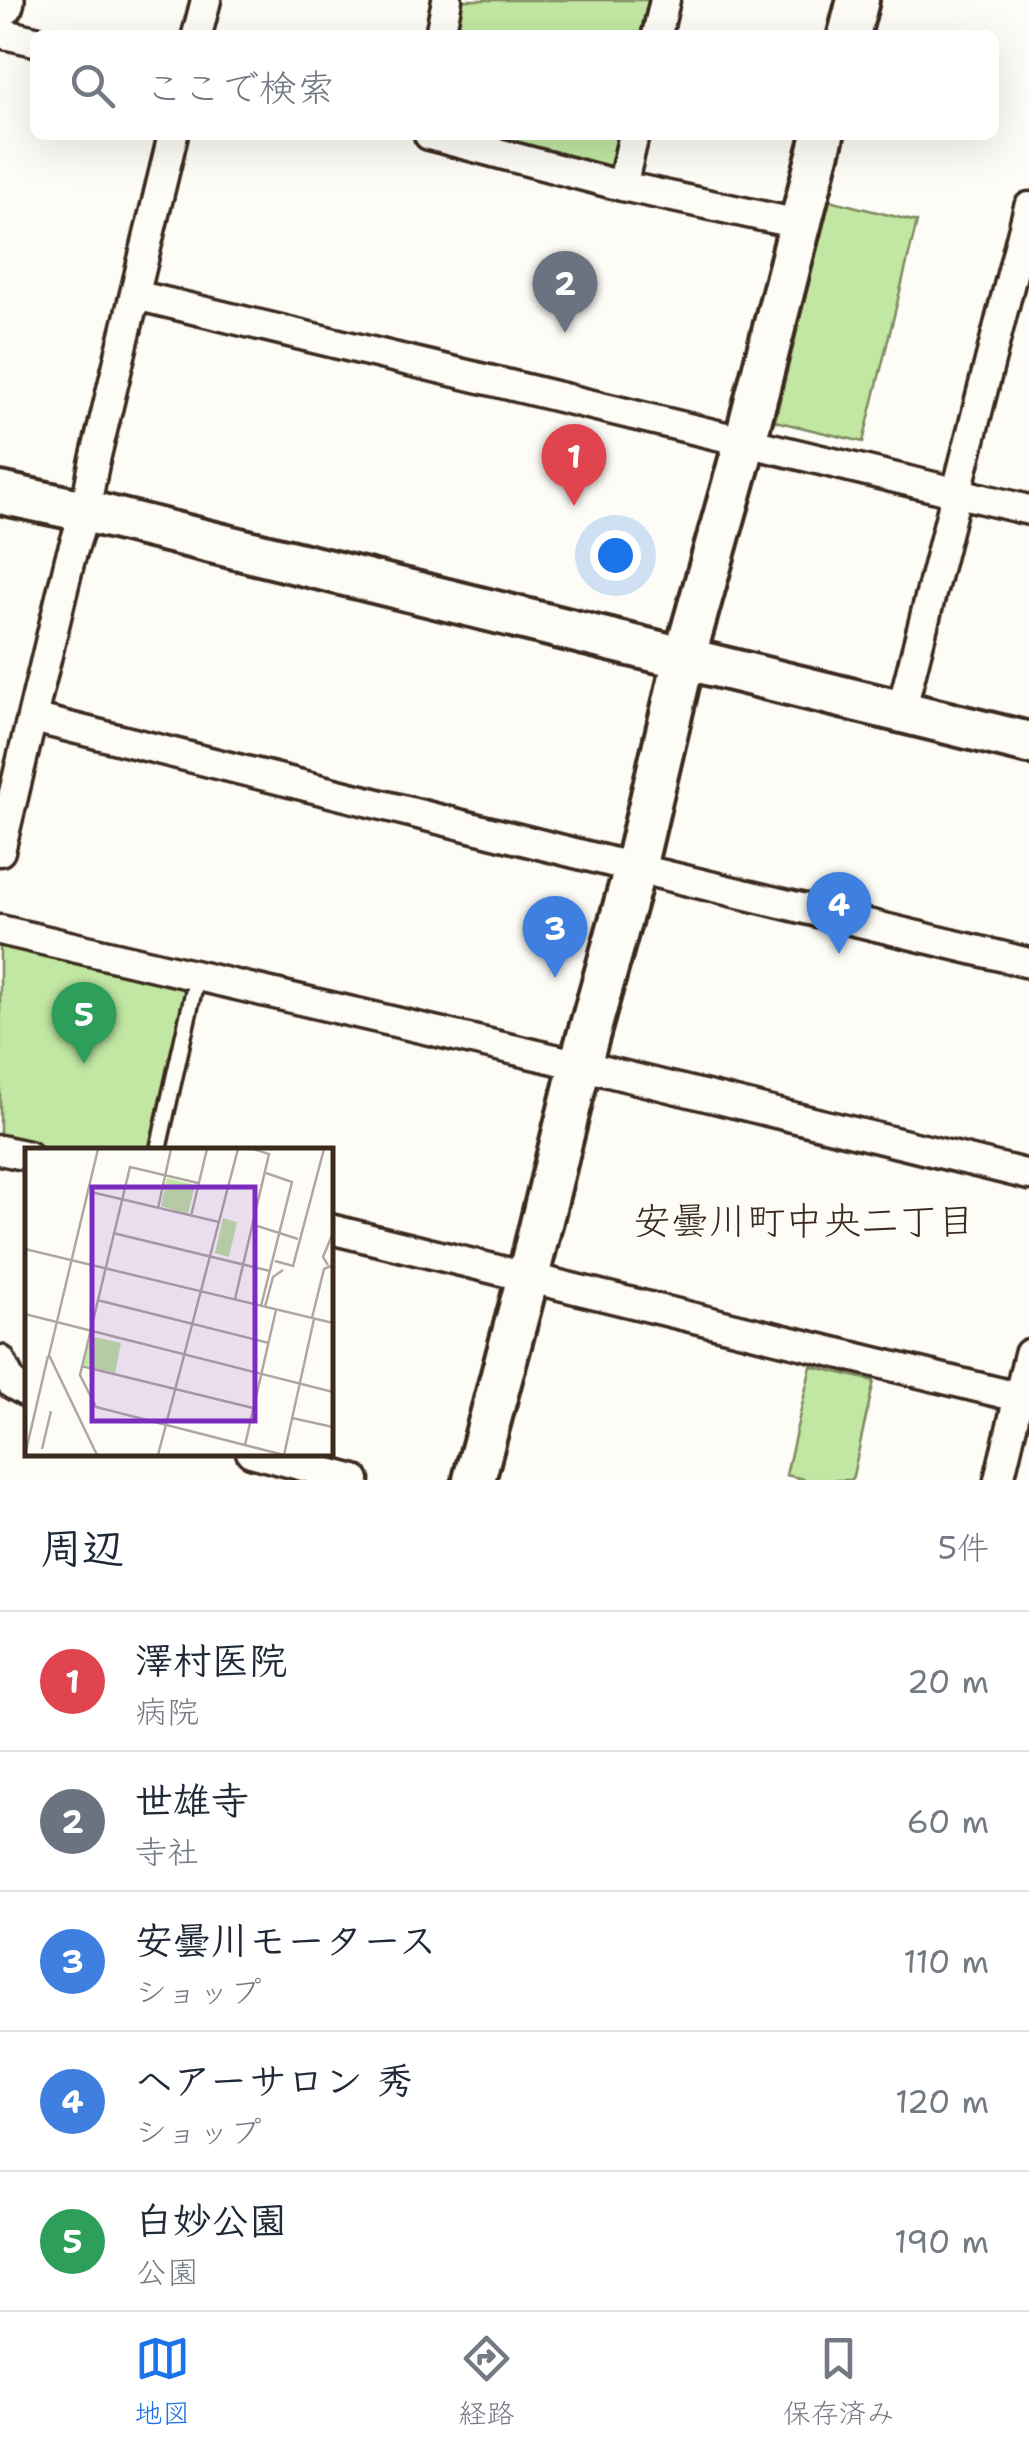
<!DOCTYPE html>
<html lang="ja">
<head>
<meta charset="utf-8">
<style>
	:root { --surface:#fff; --page:#f6f6f7; --text:#1f2937; --muted:#747a83; --line:#e0e1e3; --accent:#1a73e8 }
	body { margin:0; font-family:"Shantell Sans","Klee One",sans-serif; background:var(--page); color:var(--text) }
	.you { position:absolute; left:615px; top:555px; width:35px; height:35px; margin:-25px; border:8px solid #fff; border-radius:50%; background:#1a73e8; box-shadow:0 0 0 15px #1a73e833 }
	.badge { display:grid; place-items:center; width:65px; height:65px; border-radius:50%; background:var(--accent); color:#fff; font-size:32px; font-weight:700 }
	.pin { position:absolute; translate:-50% -82px; filter:drop-shadow(0 2px 5px #0008) }
	.pin::after { content:''; position:absolute; top:52px; width:35px; height:30px; background:inherit; clip-path:polygon(0 0,100% 0,50% 100%) }
	.list { margin:0; padding:0; list-style:none }
	h2 { display:flex; justify-content:space-between; align-items:center; height:130px; margin:0; padding:0 40px; font-size:42px }
	h2 small { font-size:32px; font-weight:400; color:var(--muted) }
	.list li { display:grid; grid-template-columns:65px 1fr auto; gap:30px; align-items:center; box-sizing:border-box; height:140px; padding:0 40px; border-top:2px solid var(--line) }
	.list b { display:block; font-size:38px; white-space:nowrap }
	.list p { margin:0; font-size:32px; white-space:nowrap; color:var(--muted) }
	.list em { font-size:32px; font-style:normal; color:var(--muted) }
	.icon { flex:none; width:55px; height:55px; fill:none; stroke:currentColor; stroke-width:2; stroke-linecap:round; stroke-linejoin:round }
	.map { position:relative; flex:none; width:1029px; height:1480px; overflow:hidden }
	.search { position:absolute; background:var(--surface); box-shadow:0 10px 40px #0002; left:30px; right:30px; top:30px; height:110px; display:flex; align-items:center; gap:25px; box-sizing:border-box; padding:0 35px; border-radius:15px; color:var(--muted); font-size:38px }
	.sheet { height:830px; background:var(--surface) }
	nav { display:flex; justify-content:space-around; align-items:center; box-sizing:border-box; height:140px; border-top:2px solid var(--line); background:var(--surface); font-size:28px; color:var(--muted) }
	nav a { display:grid; justify-items:center; gap:5px }
	nav .on { color:var(--accent) }
	.map>svg:first-child { display:block }
	.green { fill:#c1e7a2; stroke:#7e8860; stroke-width:2.5 }
	.lines { fill:none; stroke-linecap:round; stroke-linejoin:round }
	.lane-casing { stroke:#3b2a1e; stroke-width:21 }
	.street-casing { stroke:#3b2a1e; stroke-width:35 }
	.secondary-casing { stroke:#3b2a1e; stroke-width:48 }
	.primary-casing { stroke:#3b2a1e; stroke-width:52 }
	.lane { stroke:#fdfcf7; stroke-width:14 }
	.street { stroke:#fdfcf7; stroke-width:28 }
	.secondary { stroke:#fdfcf7; stroke-width:40 }
	.primary { stroke:#fdfcf7; stroke-width:45 }
	.labels { text-anchor:middle; dominant-baseline:central; stroke-width:8; stroke-linejoin:round; paint-order:stroke }
	.neighbourhood-label { font-size:38px; fill:#3b2a1e; stroke:#fdfcf7 }
	.inset-road { fill:none; stroke:#afa8a0; stroke-width:2.5 }
	.view { fill:#7b2cbf; fill-opacity:0.15; stroke:#7b2cbf; stroke-width:5 }
	.inset-edge { fill:none; stroke:#3b2a1e; stroke-width:5 }
</style>
</head>
<body>
<div class="map">
<svg width="1029" height="1480" viewBox="0 0 1029 1480">
	<rect width="100%" height="100%" fill="#fdfcf7"/>
	<filter id="ink" filterUnits="userSpaceOnUse"><feTurbulence type="fractalNoise" baseFrequency=".01" numOctaves="2"/><feDisplacementMap in="SourceGraphic" scale="20" xChannelSelector="R" yChannelSelector="G"/><feConvolveMatrix kernelMatrix="1 2 1 2 8 2 1 2 1" color-interpolation-filters="sRGB"/></filter>
	<g filter="url(#ink)">
		<path class="green" d="M 463,0 L 648,0 L 640,35 L 455,35 Z
			M 480,135 L 617,135 L 609,171 Z
			M 829,200 L 917,222 L 863,442 L 775,421 Z
			M 0,944 L 186,987 L 148,1150 L 43,1150 L 0,1140 Z
			M 811,1366 L 874,1381 L 852,1480 L 808,1480 L 786,1475 Z"/>
		<g class="lines">
			<g class="lane-casing">
				<path id="lane" d="M 158,1150 L 197,976"/>
			</g>
			<g class="street-casing">
				<path id="street" d="M 0,33 L 35,41
					M 197,35 L 206,0
					M 440,35 L 447,0
					M 657,35 L 665,0
					M 429,135 L 622,186 L 799,224
					M 622,186 L 634,135
					M 135,295 L 1029,510
					M 901,712 L 1029,207
					M 33,718 L 635,868 L 1029,963
					M 0,851 L 70,559 L 85,511 L 94,464 L 173,135
					M 0,930 L 580,1065 L 1029,1175
					M 0,1150 L 28,1156
					M 330,1229 L 1018,1397
					M 0,1360 L 12,1384 L 28,1393
					M 251,1452 L 355,1480
					M 999,1480 L 1029,1354"/>
			</g>
			<g class="secondary-casing">
				<path id="secondary" d="M 849,35 L 858,0
					M 0,493 L 85,511 L 1029,743
					M 474,1480 L 528,1277 L 580,1065 L 635,868 L 684,659 L 745,442 L 823,135"/>
			</g>
			<g class="primary-casing">
				<path id="primary" d="M 0,4 L 1,0"/>
			</g>
			<use href="#lane" class="lane"/>
			<use href="#street" class="street"/>
			<use href="#secondary" class="secondary"/>
			<use href="#primary" class="primary"/>
		</g>
	</g>
	<g class="labels">
		<g class="neighbourhood-label">
			<text x="804" y="1220">安曇川町中央二丁目</text>
		</g>
	</g>
	<g transform="translate(25 1148)">
		<rect width="308" height="308" fill="#fdfcf7"/>
		<path d="M 142,30 L 170,37 L 163,66 L 136,58 ZM 198,70 L 212,74 L 204,109 L 190,105 ZM 65,188 L 96,195 L 90,225 L 58,217 Z" fill="#c1e7a2"/>
		<path class="inset-road" d="M 173,35 L 105,19 L 55,227 L 71,259 L 259,307M 66,44 L 194,74M 133,60 L 146,1M 166,68 L 182,1M 229,77 L 273,91M 88,85 L 245,123M 0,101 L 308,175M 250,113 L 268,118 L 299,1M 303,117 L 298,109 L 308,85M 210,151 L 244,6 L 228,1M 72,152 L 244,195M 236,158 L 267,34 L 241,25M 240,159 L 248,129 L 258,122M 0,166 L 308,244M 287,170 L 299,121 L 308,117M 56,218 L 228,260M 267,270 L 308,279M 220,297 L 251,162M 17,301 L 26,263M 0,307 L 23,208M 72,307 L 24,207 L 73,1M 133,307 L 213,1M 259,307 L 289,171"/>
		<path class="view" d="M 67,39 L 230,39 L 230,273 L 67,273 Z"/>
		<rect width="308" height="308" class="inset-edge"/>
	</g>
</svg>
<div class="you"></div>
<div class="pin badge" style="left:574px;top:506px;background:#e0444e">1</div>
<div class="pin badge" style="left:565px;top:333px;background:#6b7280">2</div>
<div class="pin badge" style="left:555px;top:978px;background:#3f7fe0">3</div>
<div class="pin badge" style="left:839px;top:954px;background:#3f7fe0">4</div>
<div class="pin badge" style="left:84px;top:1064px;background:#2e9e5b">5</div>
<div class="search"><svg class="icon" aria-label="search" viewBox="0 0 24 24"><circle cx="10" cy="10" r="6"/><path d="M15 15l6 6"/></svg>ここで検索</div>
</div>
<section class="sheet">
<h2>周辺<small>5件</small></h2>
<ul class="list">
<li><span class="badge" style="background:#e0444e">1</span><div><b>澤村医院</b><p>病院</p></div><em>20 m</em></li>
<li><span class="badge" style="background:#6b7280">2</span><div><b>世雄寺</b><p>寺社</p></div><em>60 m</em></li>
<li><span class="badge" style="background:#3f7fe0">3</span><div><b>安曇川モータース</b><p>ショップ</p></div><em>110 m</em></li>
<li><span class="badge" style="background:#3f7fe0">4</span><div><b>ヘアーサロン 秀</b><p>ショップ</p></div><em>120 m</em></li>
<li><span class="badge" style="background:#2e9e5b">5</span><div><b>白妙公園</b><p>公園</p></div><em>190 m</em></li>
</ul>
</section>
<nav>
<a class="on"><svg class="icon" aria-label="map" viewBox="0 0 24 24"><path d="M3 6l6-2 6 2 6-2v14l-6 2-6-2-6 2zM9 4v14M15 6v14"/></svg>地図</a>
<a><svg class="icon" aria-label="directions" viewBox="0 0 24 24"><path d="M12 3l9 9-9 9-9-9zM9 14v-3h6M13 9l2 2-2 2"/></svg>経路</a>
<a><svg class="icon" aria-label="saved" viewBox="0 0 24 24"><path d="M7 4h10v16l-5-4-5 4z"/></svg>保存済み</a>
</nav>
</body>
</html>
